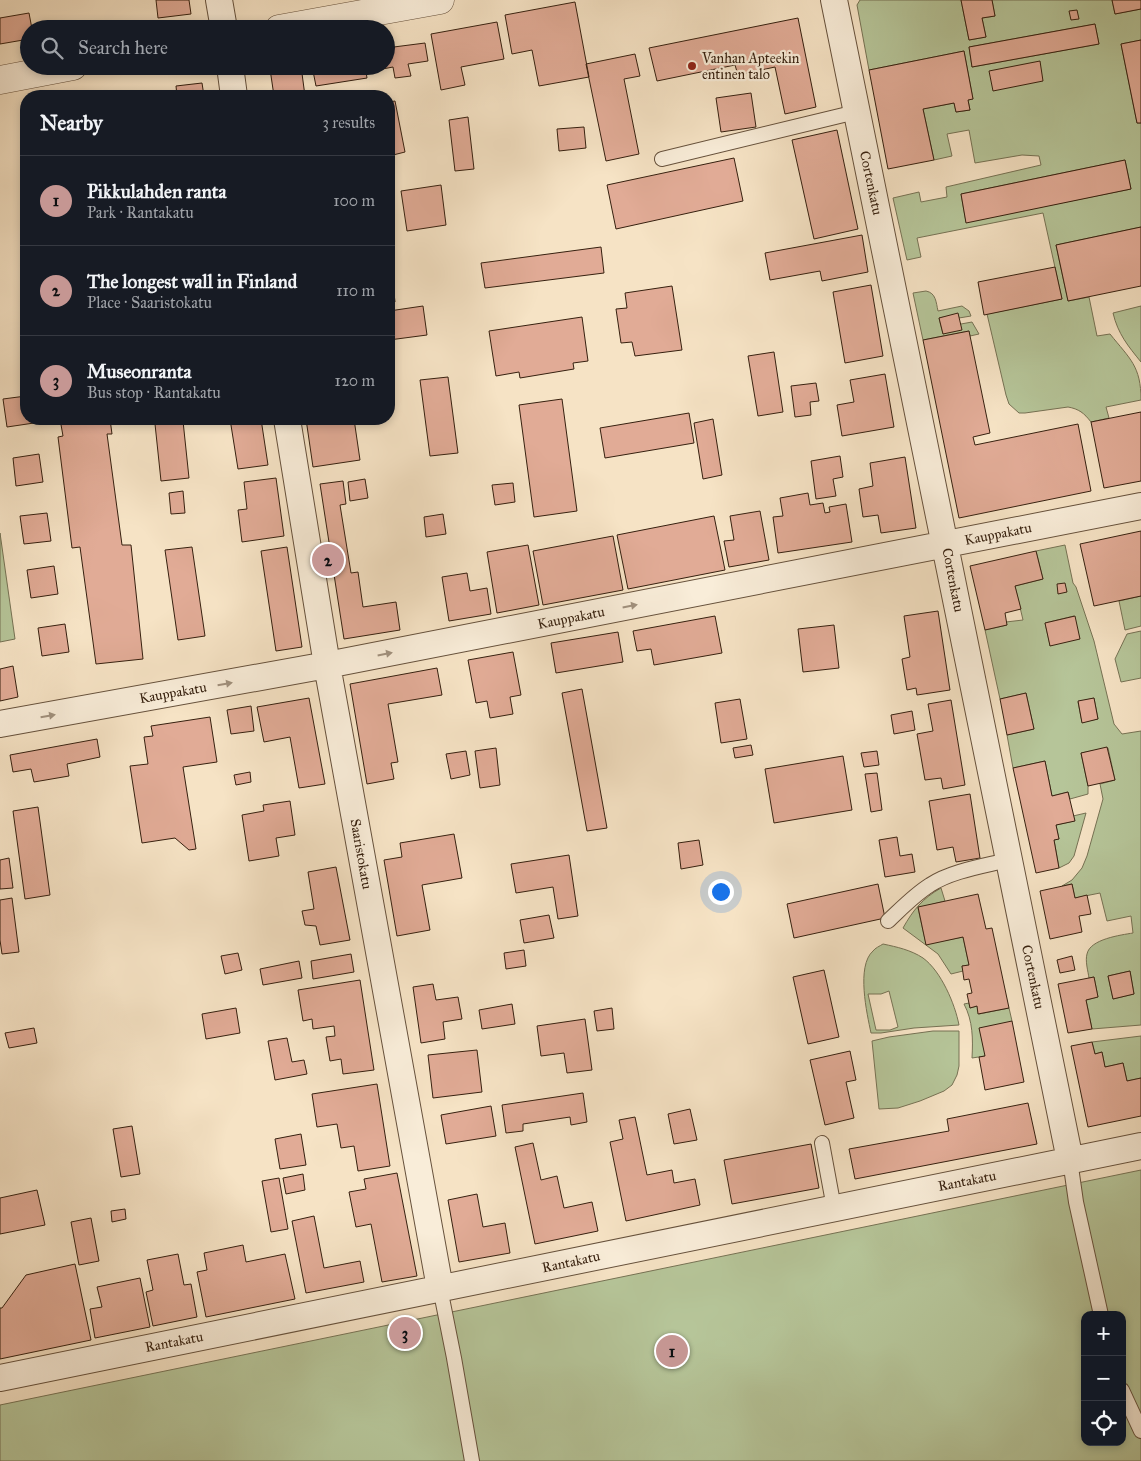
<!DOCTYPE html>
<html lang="en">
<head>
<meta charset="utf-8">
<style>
	:root { --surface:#171b24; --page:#20242c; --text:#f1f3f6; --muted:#9ea1a6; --line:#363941; --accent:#c59692 }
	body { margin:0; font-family:"IM FELL Great Primer",serif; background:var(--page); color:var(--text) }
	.controls { position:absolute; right:15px; bottom:15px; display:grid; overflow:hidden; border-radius:10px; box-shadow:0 2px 8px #0003 }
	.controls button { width:45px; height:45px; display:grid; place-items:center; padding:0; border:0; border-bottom:1px solid var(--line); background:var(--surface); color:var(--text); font:25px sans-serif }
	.you { position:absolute; left:720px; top:891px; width:18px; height:18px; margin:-12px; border:4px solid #fff; border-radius:50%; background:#1a73e8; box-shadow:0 0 0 8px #1a73e833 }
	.badge { display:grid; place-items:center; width:32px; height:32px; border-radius:50%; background:var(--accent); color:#111; font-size:16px; font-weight:700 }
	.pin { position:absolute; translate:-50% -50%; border:2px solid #fff; box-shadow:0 1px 5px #0006 }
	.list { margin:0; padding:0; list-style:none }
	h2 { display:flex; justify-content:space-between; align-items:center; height:65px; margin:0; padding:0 20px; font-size:21px }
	h2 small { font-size:16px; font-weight:400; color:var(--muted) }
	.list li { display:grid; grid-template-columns:32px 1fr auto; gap:15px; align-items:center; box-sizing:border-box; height:90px; padding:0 20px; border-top:1px solid var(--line) }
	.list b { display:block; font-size:19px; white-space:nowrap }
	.list p { margin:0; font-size:16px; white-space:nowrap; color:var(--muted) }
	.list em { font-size:16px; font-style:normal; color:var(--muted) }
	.icon { flex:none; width:28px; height:28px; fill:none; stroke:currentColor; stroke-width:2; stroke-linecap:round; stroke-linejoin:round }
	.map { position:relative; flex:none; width:1141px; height:1461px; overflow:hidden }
	.search { position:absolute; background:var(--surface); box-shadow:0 2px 8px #0003; left:20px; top:20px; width:375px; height:55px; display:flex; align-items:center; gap:12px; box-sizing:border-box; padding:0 18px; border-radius:28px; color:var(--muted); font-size:19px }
	.panel { position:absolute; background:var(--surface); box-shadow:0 2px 8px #0003; left:20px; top:90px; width:375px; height:335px; border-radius:20px }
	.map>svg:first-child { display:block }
	.green { fill:#b6c599; stroke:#767254; fill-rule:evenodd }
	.building { fill:#e1ab96; stroke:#36200f }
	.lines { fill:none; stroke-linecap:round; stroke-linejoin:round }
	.service-casing { stroke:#66513c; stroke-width:16 }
	.minor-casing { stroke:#66513c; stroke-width:28 }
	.tertiary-casing { stroke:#66513c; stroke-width:29 }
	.service { stroke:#f9edd9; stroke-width:14 }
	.minor { stroke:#f9edd9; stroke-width:26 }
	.tertiary { stroke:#f9edd9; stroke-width:28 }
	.oneway { fill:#a1917e }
	.poi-dot { fill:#8f2418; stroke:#f9edd9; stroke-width:2 }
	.labels { text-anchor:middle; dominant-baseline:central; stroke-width:4.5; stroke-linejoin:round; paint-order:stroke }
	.poi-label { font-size:14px; fill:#36200f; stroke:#f9edd9; text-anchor:start }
	.street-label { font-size:14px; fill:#36200f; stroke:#f9edd9 }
</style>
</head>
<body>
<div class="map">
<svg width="1141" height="1461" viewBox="0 0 1141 1461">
	<rect width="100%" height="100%" fill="#f6e3c5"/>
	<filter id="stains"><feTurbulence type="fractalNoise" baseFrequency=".004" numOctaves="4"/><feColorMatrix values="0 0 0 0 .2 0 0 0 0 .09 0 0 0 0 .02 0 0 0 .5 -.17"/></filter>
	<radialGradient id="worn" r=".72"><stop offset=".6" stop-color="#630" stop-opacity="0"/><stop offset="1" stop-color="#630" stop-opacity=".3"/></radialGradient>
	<path class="green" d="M 860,0 L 961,0 L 969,40 L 986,37 L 982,18 L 995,16 L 992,0 L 1112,0 L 1115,14 L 1141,9 L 1141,40 L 1121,44 L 1137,123 L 1141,123 L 1141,227 L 1056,245 L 1068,301 L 1089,297 L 1097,336 L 1110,334 C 1130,359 1141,366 1141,400 L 1106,407 L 1109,418 L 1091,422 C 1084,413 1079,409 1068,407 L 1025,413 L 1019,413 L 1009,404 L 1006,395 L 987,314 L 1062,299 L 1043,213 L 917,238 L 921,257 L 907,260 L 893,198 L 919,192 L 921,202 L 947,197 L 946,187 L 1041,165 L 1039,156 L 1022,155 L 975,163 L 969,130 L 947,134 L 952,156 L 934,160 L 923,109 L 954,103 L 956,112 L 970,110 L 968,100 L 973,99 L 964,51 L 869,70 L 857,5 ZM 1095,24 L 1099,44 L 972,67 L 969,47 ZM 1125,160 L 1131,189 L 966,222 L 961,194 Z
		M 926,291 C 936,293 936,302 938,311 L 962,306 L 969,311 L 971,316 L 959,318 L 958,314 L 939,318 L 943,334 L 961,324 L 972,322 L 979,334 L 970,336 L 969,331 L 923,340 L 913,293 Z
		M 1141,306 L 1141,362 C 1128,346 1118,334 1113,313 Z
		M 0,533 L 15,639 L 0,642 Z
		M 1065,545 L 1073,583 L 1076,587 L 1094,641 L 1114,724 L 1122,734 L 1141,731 L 1141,1025 L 1092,1029 L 1086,1000 L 1098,997 L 1094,977 L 1089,978 C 1088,971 1085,961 1087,954 C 1090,939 1121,935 1133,933 L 1131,916 L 1107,921 L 1100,893 L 1075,898 L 1072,884 L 1062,886 L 1072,880 L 1082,868 L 1087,856 L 1103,799 L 1100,784 L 1115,780 L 1108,748 L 1081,753 L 1088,786 L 1088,794 L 1070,799 L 1068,792 L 1052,796 L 1045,761 L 1013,768 L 1007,735 L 1034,729 L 1026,693 L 1000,699 L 985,630 L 1007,625 L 1006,622 L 1023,620 L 1015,586 L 1043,579 L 1036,551 ZM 1074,616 L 1050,646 L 1050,645 L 1045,623 ZM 1094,698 L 1098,719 L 1082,722 L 1078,702 ZM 1130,971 L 1134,994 L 1113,999 L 1108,976 Z
		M 1141,596 L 1141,626 L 1125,630 L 1119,601 Z
		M 1141,631 L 1141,678 L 1121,682 L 1115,659 L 1127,634 Z
		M 1086,813 L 1074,856 L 1069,863 L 1059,868 L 1054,840 L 1059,839 L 1056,825 L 1074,821 L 1073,816 Z
		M 941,888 L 945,901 L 918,908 L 926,944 L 963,937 L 969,965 L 962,966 L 963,971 L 951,974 L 938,954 L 903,928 C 913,910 923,898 941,888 Z
		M 883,944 C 897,947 911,950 923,958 C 941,971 955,1004 959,1025 L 914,1028 L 881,1033 L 871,1033 C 867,1014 856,966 873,951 C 875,948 880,946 883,944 ZM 889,991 L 898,1027 L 890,1030 L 876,1030 L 868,994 L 881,994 Z
		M 969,1003 L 970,1008 L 977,1006 L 979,1014 L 1009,1008 L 1012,1021 L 985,1056 L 972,1058 C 973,1039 973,1021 964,1004 Z
		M 933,1031 L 959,1031 L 959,1066 L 957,1075 L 952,1085 L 944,1091 L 920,1101 L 898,1108 L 879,1109 L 872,1041 L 889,1037 Z
		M 1141,1036 L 1141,1078 L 1127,1081 L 1123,1063 L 1105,1067 L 1102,1052 L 1095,1054 L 1092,1042 Z
		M 1141,1170 L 1141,1461 L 0,1461 L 0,1405 ZM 1085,1315 L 1122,1315 L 1122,1442 L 1085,1442 Z"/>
	<path class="building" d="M 156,0 L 189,0 L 191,14 L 158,18 Z
		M 961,0 L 992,0 L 995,16 L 982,18 L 986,37 L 969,40 Z
		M 1112,0 L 1141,0 L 1141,9 L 1115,14 Z
		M 575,2 L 589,77 L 539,86 L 532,50 L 512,54 L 505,15 Z
		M 1077,10 L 1079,19 L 1071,20 L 1069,11 Z
		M 29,13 L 32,29 L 29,29 L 29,39 L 0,44 L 0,18 Z
		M 798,18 L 816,107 L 785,114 L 775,67 L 738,75 L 735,65 L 657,81 L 649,48 Z
		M 497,22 L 504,59 L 461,67 L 465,85 L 441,90 L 431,34 Z
		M 1095,24 L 1099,44 L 972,67 L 969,47 Z
		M 1141,40 L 1141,123 L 1137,123 L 1121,44 Z
		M 425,43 L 428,61 L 408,64 L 411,76 L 395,78 L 393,67 L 377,70 L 376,66 L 386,66 L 386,48 Z
		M 964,51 L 973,99 L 968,100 L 970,110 L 956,112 L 954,103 L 923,109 L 934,160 L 888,169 L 869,70 Z
		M 635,54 L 640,76 L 624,79 L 639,154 L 606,161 L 586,64 Z
		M 1040,61 L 1043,81 L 993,91 L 989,71 Z
		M 290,66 L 301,66 L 305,96 L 274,96 L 270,69 Z
		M 312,66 L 365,66 L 367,78 L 316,86 Z
		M 202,83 L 204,96 L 177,96 L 176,86 Z
		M 751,93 L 756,127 L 721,132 L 716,98 Z
		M 395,101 L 405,152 L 389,156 L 389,102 Z
		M 468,117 L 474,169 L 455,171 L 449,120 Z
		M 584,127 L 586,148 L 559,151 L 557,129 Z
		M 837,130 L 858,229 L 814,239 L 792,140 Z
		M 734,158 L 743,201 L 616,229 L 607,185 Z
		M 1125,160 L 1131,189 L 966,223 L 961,194 Z
		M 441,185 L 446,225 L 407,231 L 401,191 Z
		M 1141,227 L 1141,286 L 1068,301 L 1056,245 Z
		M 862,235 L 868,272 L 822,281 L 820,271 L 770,280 L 765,253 Z
		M 601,247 L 604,273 L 485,288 L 481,263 Z
		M 1055,267 L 1062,299 L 984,315 L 978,282 Z
		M 389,284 L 393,284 L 395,302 L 389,303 Z
		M 871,285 L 883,356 L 845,363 L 833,292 Z
		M 672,286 L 682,350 L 635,356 L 632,342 L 621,343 L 616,309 L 627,308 L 625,293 Z
		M 423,306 L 427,335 L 389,340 L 389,311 Z
		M 958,313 L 962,330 L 943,334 L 939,318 Z
		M 582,317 L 588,361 L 573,363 L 574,369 L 520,378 L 519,372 L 496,376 L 489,331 Z
		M 969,331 L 990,433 L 973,437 L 975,445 L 1078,424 L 1091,491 L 959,518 L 923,340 Z
		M 774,352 L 783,412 L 758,416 L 748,356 Z
		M 885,374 L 894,427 L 842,436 L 837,405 L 854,402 L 850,380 Z
		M 448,377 L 458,453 L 430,456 L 420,380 Z
		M 816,383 L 819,401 L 810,402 L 811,415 L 795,417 L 791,386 Z
		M 26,396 L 26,419 L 33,419 L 34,423 L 7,427 L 3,399 Z
		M 562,399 L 577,511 L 534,517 L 519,405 Z
		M 1141,412 L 1141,481 L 1104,488 L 1091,422 Z
		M 689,413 L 694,443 L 605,458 L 600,428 Z
		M 60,419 L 110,419 L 112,434 L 107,434 L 122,545 L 131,545 L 143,659 L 96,664 L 80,547 L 72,548 L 58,437 L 63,436 Z
		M 230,419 L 261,419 L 268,465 L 238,469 Z
		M 306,419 L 354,419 L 360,460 L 313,467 Z
		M 713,419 L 722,475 L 703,479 L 694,423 Z
		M 183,421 L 189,478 L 161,481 L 155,424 Z
		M 39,454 L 43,482 L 16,486 L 13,458 Z
		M 840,456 L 843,477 L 833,479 L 836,496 L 816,499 L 811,461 Z
		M 905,457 L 916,528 L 881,533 L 878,515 L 863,517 L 859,489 L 873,486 L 870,463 Z
		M 276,478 L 284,536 L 242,542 L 238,510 L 247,509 L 244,482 Z
		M 365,479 L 368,498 L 350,501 L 348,482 Z
		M 343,481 L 346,504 L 340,505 L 351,573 L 358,572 L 363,607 L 396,602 L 400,630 L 344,639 L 320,484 Z
		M 513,483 L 515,502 L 495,505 L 492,485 Z
		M 183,491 L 185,513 L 171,514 L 169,493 Z
		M 808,493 L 810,505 L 823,503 L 825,513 L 830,512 L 829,507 L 846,504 L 852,542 L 778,553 L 773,517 L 783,516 L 780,498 Z
		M 760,511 L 769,560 L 729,567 L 724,541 L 734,540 L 730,516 Z
		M 47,513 L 51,541 L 24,544 L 20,516 Z
		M 443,514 L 446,534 L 426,537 L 424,517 Z
		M 714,516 L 725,570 L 628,589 L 617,535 Z
		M 1141,531 L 1141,596 L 1094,606 L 1080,544 Z
		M 613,536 L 623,590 L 543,605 L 533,551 Z
		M 528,545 L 539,605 L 497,613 L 487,552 Z
		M 192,547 L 205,636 L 178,640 L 165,550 Z
		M 287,547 L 302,647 L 276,651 L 261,551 Z
		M 1036,551 L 1043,579 L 1015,586 L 1021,609 L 1005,613 L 1007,625 L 985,630 L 970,566 Z
		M 54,566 L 58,594 L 31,598 L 27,570 Z
		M 467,573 L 470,591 L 487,588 L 491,614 L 449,621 L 442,577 Z
		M 1065,583 L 1067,592 L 1058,594 L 1057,584 Z
		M 938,611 L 950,690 L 917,695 L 916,688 L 907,690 L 902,659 L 910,657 L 904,616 Z
		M 715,616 L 722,653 L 654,665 L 651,649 L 637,651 L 633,631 Z
		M 1075,616 L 1080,639 L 1050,646 L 1045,623 Z
		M 65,624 L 69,652 L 42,656 L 38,628 Z
		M 834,625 L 839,668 L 803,672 L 798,629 Z
		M 618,632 L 623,662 L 556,673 L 551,643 Z
		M 513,652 L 521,695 L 510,697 L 513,714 L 490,718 L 487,701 L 476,703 L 468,660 Z
		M 13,666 L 18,697 L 0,701 L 0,669 Z
		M 437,668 L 442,695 L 388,704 L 398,762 L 391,763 L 394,779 L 367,784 L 350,684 Z
		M 582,689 L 607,828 L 587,831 L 562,693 Z
		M 1026,693 L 1034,729 L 1007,735 L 1000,699 Z
		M 309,698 L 325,784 L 299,788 L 290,737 L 264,742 L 257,707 Z
		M 1094,698 L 1098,719 L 1082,723 L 1078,701 Z
		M 740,699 L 747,739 L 721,743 L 715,703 Z
		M 951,700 L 965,785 L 943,789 L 941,778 L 925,780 L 917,734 L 933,731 L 928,704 Z
		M 251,706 L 254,731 L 231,734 L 227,710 Z
		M 912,711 L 915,730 L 894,734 L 891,715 Z
		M 210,717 L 217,762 L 183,767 L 196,849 L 189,850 L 175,838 L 142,843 L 130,766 L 148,764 L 144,737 L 153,736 L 151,726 Z
		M 97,739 L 100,757 L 67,764 L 69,776 L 34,782 L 31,769 L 13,772 L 10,755 Z
		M 751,745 L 753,755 L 735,758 L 733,748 Z
		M 1107,747 L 1115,780 L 1088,786 L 1081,753 Z
		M 496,748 L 500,785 L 480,788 L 475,751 Z
		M 466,751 L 470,775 L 451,779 L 446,754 Z
		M 877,751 L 879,765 L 864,767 L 861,753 Z
		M 843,756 L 852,810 L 774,823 L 765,769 Z
		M 1045,761 L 1052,796 L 1068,792 L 1075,821 L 1056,825 L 1059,839 L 1054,840 L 1059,868 L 1036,873 L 1013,768 Z
		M 250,772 L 251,782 L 236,785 L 234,775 Z
		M 877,773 L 882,810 L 871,812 L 865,774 Z
		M 970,794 L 980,858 L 956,862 L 953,847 L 937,850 L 929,801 Z
		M 290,801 L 295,835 L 276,838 L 279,856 L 249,861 L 242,815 L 264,811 L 263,805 Z
		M 38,807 L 50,895 L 25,899 L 13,811 Z
		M 454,834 L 462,878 L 422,885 L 430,930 L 397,936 L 384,860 L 402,857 L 400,843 Z
		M 897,837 L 900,856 L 912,854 L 915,872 L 885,877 L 879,840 Z
		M 699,840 L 703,865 L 681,869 L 678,843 Z
		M 569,855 L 578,916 L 558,919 L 553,887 L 516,893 L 511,864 Z
		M 9,858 L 13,888 L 0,889 L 0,860 Z
		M 336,867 L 350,940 L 320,945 L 316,926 L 305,925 L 302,911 L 314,909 L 308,872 Z
		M 878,884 L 885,918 L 794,938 L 787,904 Z
		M 1072,884 L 1075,898 L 1087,895 L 1091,914 L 1079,916 L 1082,932 L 1050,939 L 1040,891 Z
		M 978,894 L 986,929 L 992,928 L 1009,1008 L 978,1014 L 977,1006 L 970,1008 L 967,994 L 972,993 L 969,979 L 964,980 L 962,966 L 969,965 L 963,937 L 926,945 L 918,907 Z
		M 12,898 L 19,952 L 2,954 L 0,940 L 0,900 Z
		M 549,915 L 554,938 L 524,943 L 520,920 Z
		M 524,950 L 526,966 L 506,969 L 504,953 Z
		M 238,953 L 242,970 L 225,974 L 221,956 Z
		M 351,954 L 354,972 L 313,979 L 311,961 Z
		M 1072,956 L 1075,970 L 1060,973 L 1057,960 Z
		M 299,961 L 302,978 L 263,985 L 260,969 Z
		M 824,970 L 839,1037 L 808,1044 L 793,977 Z
		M 1130,971 L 1134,994 L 1113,999 L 1108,976 Z
		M 1094,977 L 1098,997 L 1086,1000 L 1092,1029 L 1068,1033 L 1058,984 Z
		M 360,980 L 374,1070 L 343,1074 L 341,1059 L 330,1061 L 326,1037 L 335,1036 L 334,1026 L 313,1029 L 312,1019 L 303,1021 L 298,990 Z
		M 433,984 L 436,1000 L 458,997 L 462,1019 L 443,1022 L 445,1039 L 421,1043 L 413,987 Z
		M 512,1004 L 515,1024 L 482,1029 L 479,1010 Z
		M 236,1008 L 240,1033 L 206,1039 L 202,1014 Z
		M 612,1008 L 614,1029 L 597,1031 L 594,1011 Z
		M 585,1019 L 592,1070 L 567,1073 L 564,1053 L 541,1056 L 537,1026 Z
		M 1012,1021 L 1024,1082 L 985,1090 L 979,1057 L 985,1056 L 979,1028 Z
		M 34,1028 L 37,1043 L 9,1048 L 5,1033 Z
		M 287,1038 L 292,1062 L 304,1060 L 307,1074 L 275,1080 L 268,1041 Z
		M 1092,1042 L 1095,1054 L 1102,1052 L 1105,1067 L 1123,1063 L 1127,1081 L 1141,1078 L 1141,1116 L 1088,1127 L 1071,1046 Z
		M 477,1050 L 482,1092 L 433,1098 L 428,1055 Z
		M 850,1051 L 856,1080 L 846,1082 L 854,1118 L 825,1125 L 810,1060 Z
		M 377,1084 L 390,1166 L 358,1171 L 354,1146 L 341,1148 L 337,1124 L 317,1127 L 312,1094 Z
		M 583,1093 L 587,1122 L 571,1125 L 570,1117 L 523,1124 L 523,1131 L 506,1133 L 502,1105 Z
		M 1028,1103 L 1037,1144 L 855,1179 L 849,1149 L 949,1131 L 947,1119 Z
		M 491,1106 L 496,1136 L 446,1144 L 441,1115 Z
		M 690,1109 L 697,1140 L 674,1144 L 668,1114 Z
		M 635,1117 L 647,1175 L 672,1170 L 674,1183 L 695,1179 L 700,1205 L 626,1221 L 610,1142 L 623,1139 L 619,1120 Z
		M 132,1126 L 140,1174 L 121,1177 L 113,1129 Z
		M 301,1134 L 306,1165 L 280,1169 L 275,1139 Z
		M 533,1143 L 541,1180 L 557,1176 L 564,1208 L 592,1202 L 598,1231 L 535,1244 L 515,1147 Z
		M 811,1144 L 819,1188 L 732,1204 L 724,1160 Z
		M 397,1173 L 417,1276 L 382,1282 L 371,1224 L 356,1227 L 349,1192 L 366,1189 L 364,1179 Z
		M 303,1174 L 305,1190 L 286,1194 L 283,1178 Z
		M 279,1178 L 288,1229 L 271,1232 L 262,1181 Z
		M 37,1190 L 45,1225 L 0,1234 L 0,1198 Z
		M 477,1194 L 483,1227 L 505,1223 L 510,1253 L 459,1262 L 448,1200 Z
		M 125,1209 L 126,1219 L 112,1222 L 111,1211 Z
		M 314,1216 L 324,1268 L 360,1261 L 364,1282 L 306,1293 L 292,1221 Z
		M 91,1218 L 99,1261 L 79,1265 L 71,1222 Z
		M 243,1245 L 246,1262 L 285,1254 L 295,1299 L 206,1317 L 197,1272 L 207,1270 L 204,1253 Z
		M 178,1254 L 184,1285 L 191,1284 L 197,1317 L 153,1326 L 146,1292 L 153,1290 L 147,1260 Z
		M 75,1264 L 91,1340 L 0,1359 L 0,1308 L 2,1308 L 26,1275 Z
		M 140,1278 L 150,1327 L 95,1338 L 90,1309 L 102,1307 L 97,1287 Z"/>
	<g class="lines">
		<g class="service-casing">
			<path id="service" d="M 662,159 L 856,112
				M 888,921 C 901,909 914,895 930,885 C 951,871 984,866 1008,860
				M 822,1143 L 834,1208
				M 1070,1160 L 1076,1202 L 1101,1315
				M 440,1288 L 454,1358 L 472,1461
				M 1122,1390 L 1141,1431"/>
		</g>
		<g class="minor-casing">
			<path id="minor" d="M 219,0 L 224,29
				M 834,0 L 1070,1160
				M 230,66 L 234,96
				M 287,419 L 327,665 L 440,1288
				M 0,724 L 327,665 L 1141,506
				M 0,1378 L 1141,1146"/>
		</g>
		<g class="tertiary-casing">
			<path id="tertiary" d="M 279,29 L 440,0
				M 0,80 L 73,66"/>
		</g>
		<use href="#service" class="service"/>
		<use href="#minor" class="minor"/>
		<use href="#tertiary" class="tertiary"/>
	</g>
	<defs><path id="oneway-solid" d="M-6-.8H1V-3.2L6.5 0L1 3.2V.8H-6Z" transform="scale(1.25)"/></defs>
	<g class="oneway">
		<use href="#oneway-solid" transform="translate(630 606) rotate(-11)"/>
		<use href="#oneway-solid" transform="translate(385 654) rotate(-11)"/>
		<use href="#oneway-solid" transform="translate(225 684) rotate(-10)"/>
		<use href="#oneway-solid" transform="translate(48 716) rotate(-10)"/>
	</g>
	<circle class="poi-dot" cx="692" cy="66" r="5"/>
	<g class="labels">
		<g class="poi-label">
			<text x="702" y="58">Vanhan Apteekin<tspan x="702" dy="16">entinen talo</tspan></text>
		</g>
		<g class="street-label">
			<text transform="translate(871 183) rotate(78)">Cortenkatu</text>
			<text transform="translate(998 534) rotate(-11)">Kauppakatu</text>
			<text transform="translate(953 580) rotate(79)">Cortenkatu</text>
			<text transform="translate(571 618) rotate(-11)">Kauppakatu</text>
			<text transform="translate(173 693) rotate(-10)">Kauppakatu</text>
			<text transform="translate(361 854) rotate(80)">Saaristokatu</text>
			<text transform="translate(1033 977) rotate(78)">Cortenkatu</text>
			<text transform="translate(967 1181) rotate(-11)">Rantakatu</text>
			<text transform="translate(571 1262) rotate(-12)">Rantakatu</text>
			<text transform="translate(174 1342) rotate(-11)">Rantakatu</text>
		</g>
	</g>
	<rect width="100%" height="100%" filter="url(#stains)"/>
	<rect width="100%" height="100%" fill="url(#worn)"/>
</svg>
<div class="controls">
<button>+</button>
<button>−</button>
<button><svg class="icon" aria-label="locate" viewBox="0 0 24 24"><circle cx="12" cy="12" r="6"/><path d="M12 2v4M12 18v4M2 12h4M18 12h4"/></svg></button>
</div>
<div class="you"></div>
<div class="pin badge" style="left:672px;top:1351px">1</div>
<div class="pin badge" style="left:328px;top:560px">2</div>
<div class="pin badge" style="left:405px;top:1333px">3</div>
<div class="search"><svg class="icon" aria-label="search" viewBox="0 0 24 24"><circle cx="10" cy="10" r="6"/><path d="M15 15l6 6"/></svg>Search here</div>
<section class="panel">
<h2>Nearby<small>3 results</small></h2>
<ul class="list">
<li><span class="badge">1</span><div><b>Pikkulahden ranta</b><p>Park · Rantakatu</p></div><em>100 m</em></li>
<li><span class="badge">2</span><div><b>The longest wall in Finland</b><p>Place · Saaristokatu</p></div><em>110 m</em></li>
<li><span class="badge">3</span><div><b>Museonranta</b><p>Bus stop · Rantakatu</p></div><em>120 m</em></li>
</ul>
</section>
</div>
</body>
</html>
